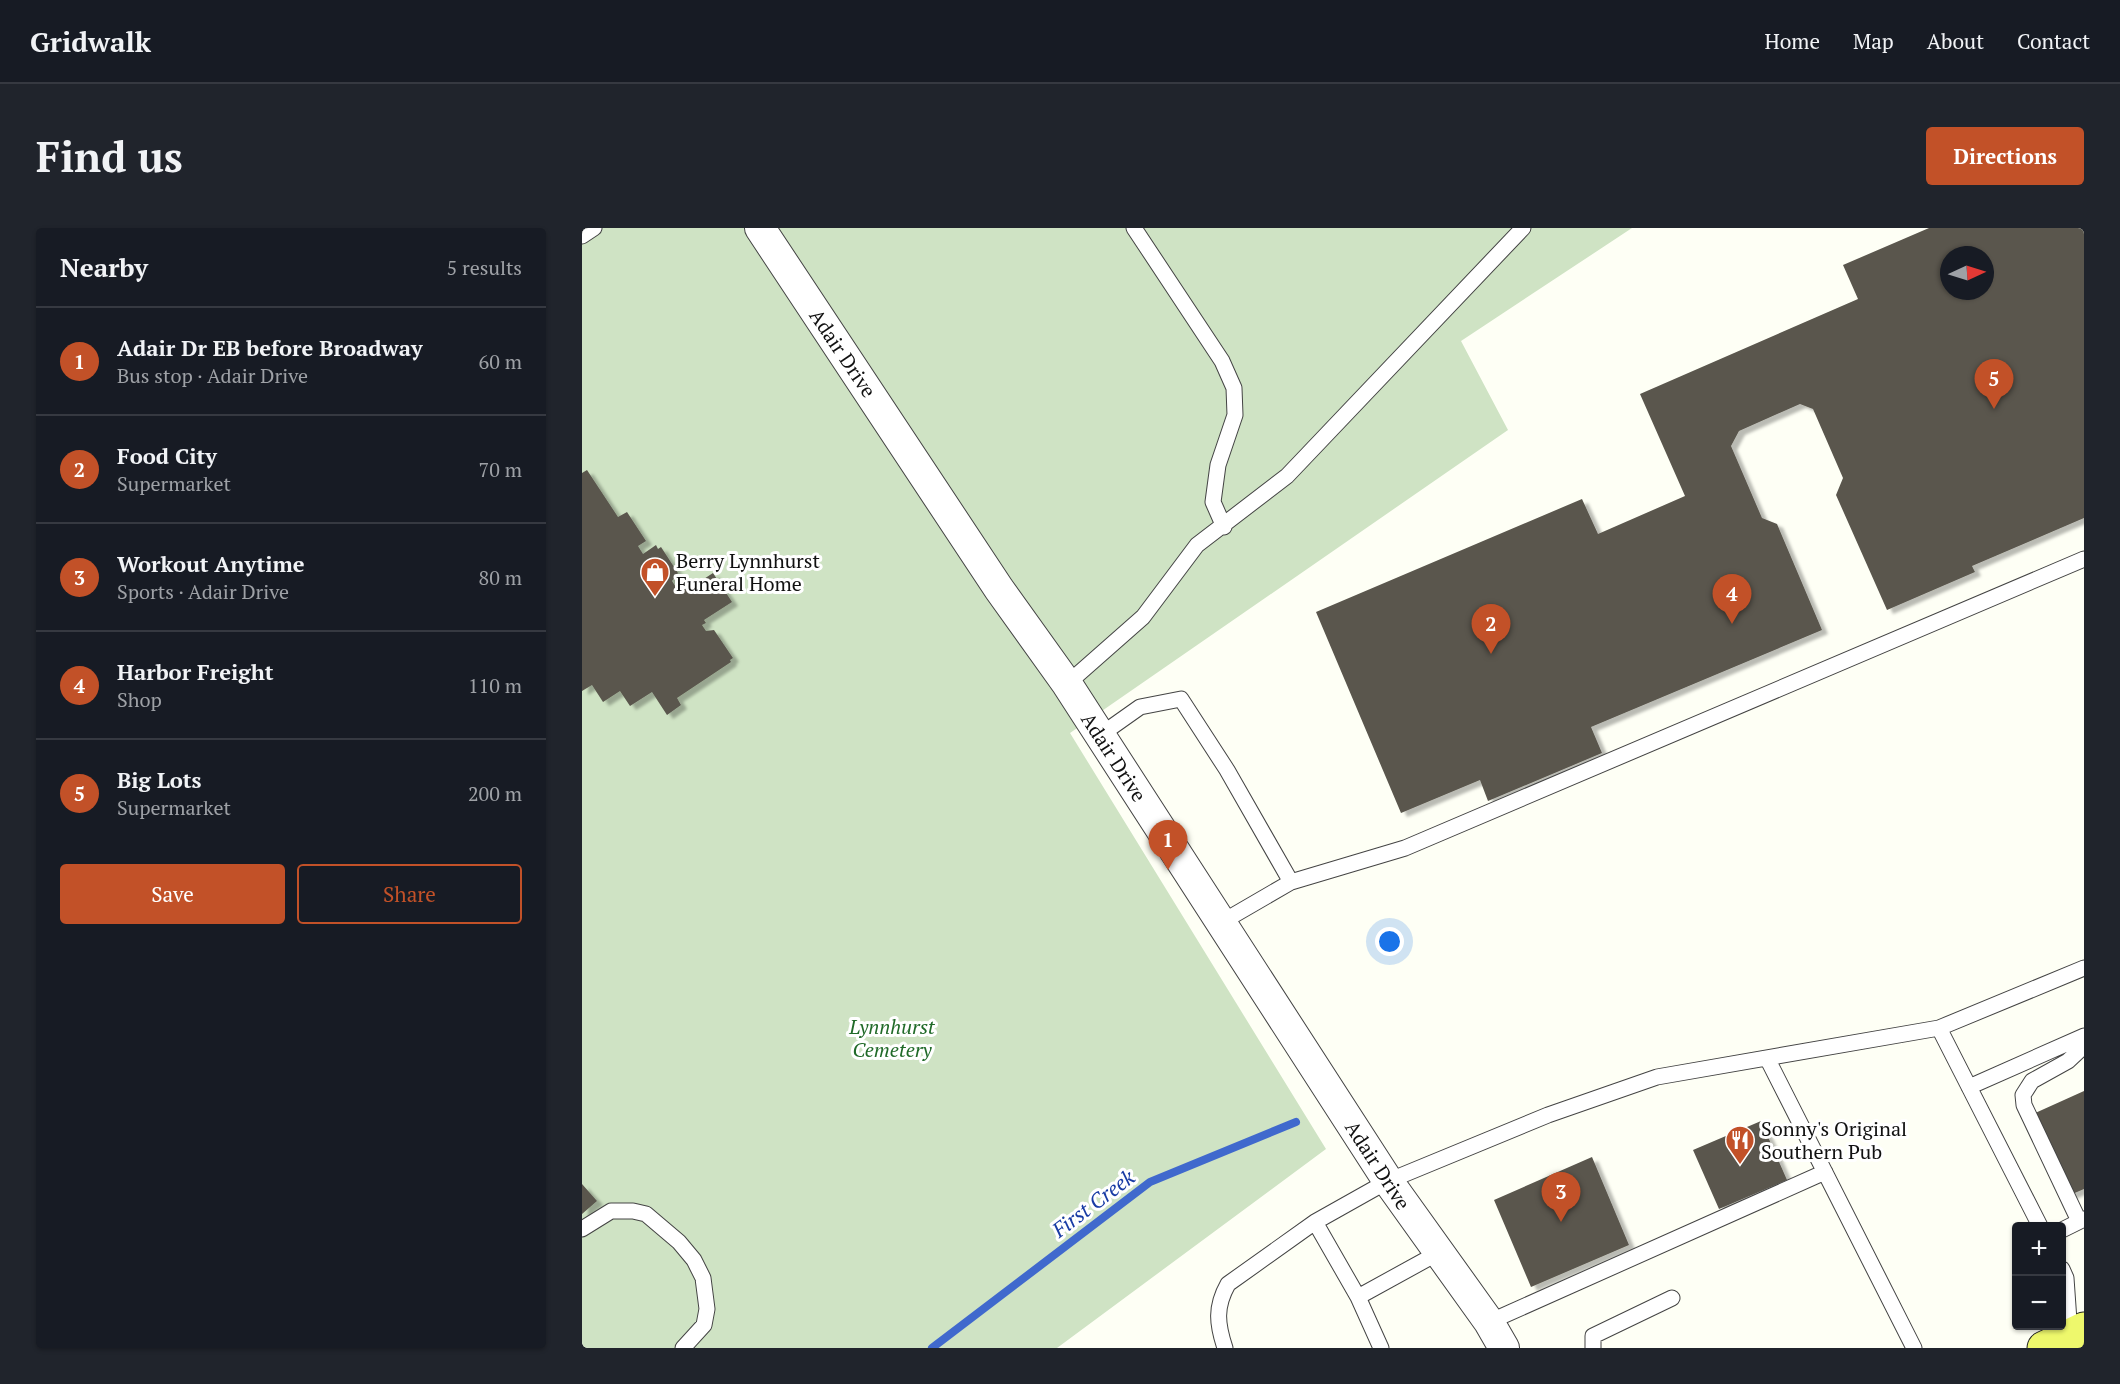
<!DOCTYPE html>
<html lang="en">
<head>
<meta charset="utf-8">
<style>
	:root { --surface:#171b24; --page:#20242c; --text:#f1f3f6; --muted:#9ea1a6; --line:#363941; --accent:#c25128 }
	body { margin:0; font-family:"PT Serif",serif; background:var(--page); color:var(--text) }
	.controls { position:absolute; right:18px; bottom:18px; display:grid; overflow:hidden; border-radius:6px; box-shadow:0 2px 4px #0004 }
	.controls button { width:54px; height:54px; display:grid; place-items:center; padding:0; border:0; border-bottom:2px solid var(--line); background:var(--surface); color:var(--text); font:30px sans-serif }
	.compass { position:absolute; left:1358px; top:18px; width:54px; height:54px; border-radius:50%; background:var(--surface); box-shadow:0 2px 4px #0004; rotate:86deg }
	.you { position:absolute; left:808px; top:714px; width:21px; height:21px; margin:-15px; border:4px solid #fff; border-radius:50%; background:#1a73e8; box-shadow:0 0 0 9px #1a73e833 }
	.badge { display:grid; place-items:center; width:39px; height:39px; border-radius:50%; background:var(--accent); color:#fff; font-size:20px; font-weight:700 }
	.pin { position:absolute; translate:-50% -50px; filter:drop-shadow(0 2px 3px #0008) }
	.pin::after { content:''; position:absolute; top:32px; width:21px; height:18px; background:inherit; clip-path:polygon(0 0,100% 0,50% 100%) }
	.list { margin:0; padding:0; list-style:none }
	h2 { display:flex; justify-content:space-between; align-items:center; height:78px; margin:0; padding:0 24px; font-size:26px }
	h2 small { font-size:20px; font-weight:400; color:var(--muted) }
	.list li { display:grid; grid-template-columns:39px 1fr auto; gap:18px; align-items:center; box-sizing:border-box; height:108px; padding:0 24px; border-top:2px solid var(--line) }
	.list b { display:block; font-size:22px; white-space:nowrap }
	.list p { margin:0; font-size:20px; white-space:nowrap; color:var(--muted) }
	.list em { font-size:20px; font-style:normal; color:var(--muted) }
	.actions { display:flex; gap:12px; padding:18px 24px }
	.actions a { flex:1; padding:14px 0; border:2px solid var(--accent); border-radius:6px; text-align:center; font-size:21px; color:var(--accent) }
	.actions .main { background:var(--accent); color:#fff }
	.map { position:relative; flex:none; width:1502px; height:1120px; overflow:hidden; border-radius:6px }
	header { display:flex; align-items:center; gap:36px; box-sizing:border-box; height:84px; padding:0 30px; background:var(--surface); border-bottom:2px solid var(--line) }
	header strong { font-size:28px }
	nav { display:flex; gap:33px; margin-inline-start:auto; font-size:21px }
	.intro { display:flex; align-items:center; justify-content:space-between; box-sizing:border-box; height:144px; padding:0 36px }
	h1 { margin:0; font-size:42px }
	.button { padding:15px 27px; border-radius:6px; background:var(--accent); color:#fff; font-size:21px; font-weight:700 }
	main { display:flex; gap:36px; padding:0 36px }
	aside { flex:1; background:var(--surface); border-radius:6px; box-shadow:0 2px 4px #0004 }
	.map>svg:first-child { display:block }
	.cemetery { fill:#cfe3c4 }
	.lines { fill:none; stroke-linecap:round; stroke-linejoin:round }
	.stream { stroke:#4069cd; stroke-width:8 }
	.building { fill:#5a564d; fill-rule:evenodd; filter:url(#shadow) }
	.lane-casing { stroke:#444; stroke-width:17 }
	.street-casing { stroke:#444; stroke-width:32 }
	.primary-casing { stroke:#222; stroke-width:35 }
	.lane { stroke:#fff; stroke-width:15 }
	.street { stroke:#fff; stroke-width:30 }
	.primary { stroke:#eef86c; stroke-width:33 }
	.labels { text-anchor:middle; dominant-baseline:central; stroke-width:6; stroke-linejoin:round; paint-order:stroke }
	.street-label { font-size:20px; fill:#111; stroke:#fff }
	.poi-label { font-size:20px; fill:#111; stroke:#fff; text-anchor:start }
	.park-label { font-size:20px; font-style:italic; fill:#206a28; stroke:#fff }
	.water-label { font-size:21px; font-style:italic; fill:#183ba4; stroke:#fff }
</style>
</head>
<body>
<header>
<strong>Gridwalk</strong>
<nav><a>Home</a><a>Map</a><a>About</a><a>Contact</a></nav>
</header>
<div class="intro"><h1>Find us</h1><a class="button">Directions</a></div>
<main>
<aside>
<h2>Nearby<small>5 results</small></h2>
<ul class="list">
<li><span class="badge">1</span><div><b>Adair Dr EB before Broadway</b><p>Bus stop · Adair Drive</p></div><em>60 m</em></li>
<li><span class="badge">2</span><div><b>Food City</b><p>Supermarket</p></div><em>70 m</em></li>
<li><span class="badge">3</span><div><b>Workout Anytime</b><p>Sports · Adair Drive</p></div><em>80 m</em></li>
<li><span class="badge">4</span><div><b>Harbor Freight</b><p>Shop</p></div><em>110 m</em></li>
<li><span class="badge">5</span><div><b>Big Lots</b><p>Supermarket</p></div><em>200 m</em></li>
</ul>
<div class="actions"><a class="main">Save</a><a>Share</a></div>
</aside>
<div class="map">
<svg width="1502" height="1120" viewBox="0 0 1502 1120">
	<defs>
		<filter id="shadow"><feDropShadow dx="6" dy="4" stdDeviation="1.5" flood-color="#0004"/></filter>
	</defs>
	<rect width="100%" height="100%" fill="#fefff5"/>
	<path class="cemetery" d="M 0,0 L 1050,0 L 879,113 L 926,202 L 488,505 L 744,921 L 475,1120 L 0,1120 Z"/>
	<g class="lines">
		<path class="stream" d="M 350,1120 L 568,954 L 714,894"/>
	</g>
	<path class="building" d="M 1347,0 L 1502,0 L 1502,290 L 1390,338 L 1393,344 L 1305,382 L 1254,267 L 1261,250 L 1231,181 L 1218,176 L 1157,203 L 1149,218 L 1180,290 L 1195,296 L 1240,402 L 1009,499 L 1020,525 L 906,573 L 898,552 L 819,585 L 734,384 L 1000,271 L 1016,306 L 1103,268 L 1058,166 L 1276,71 L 1261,37 ZM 1367,27 L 1403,27 L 1403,63 L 1367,63 Z
		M 5,242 L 36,289 L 45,284 L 64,313 L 56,318 L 61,326 L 74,317 L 76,321 L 79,319 L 96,345 L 90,353 L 97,364 L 104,359 L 105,362 L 131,345 L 150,374 L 122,392 L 124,395 L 120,397 L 124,403 L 132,402 L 151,430 L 148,432 L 149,434 L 95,470 L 99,477 L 85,487 L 70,464 L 48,478 L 38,463 L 21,474 L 10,457 L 0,463 L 0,245 Z
		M 1502,863 L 1502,961 L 1488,967 L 1451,886 Z
		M 1179,893 L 1205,952 L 1137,981 L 1111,922 Z
		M 1010,929 L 1047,1017 L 949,1059 L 912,972 Z
		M 0,956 L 15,973 L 0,986 Z"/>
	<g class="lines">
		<g class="lane-casing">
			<path id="lane" d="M 552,0 L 640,133 L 652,160 L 653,187 L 636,237 L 631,274 L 642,299
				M 0,8 L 12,0
				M 485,456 L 561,389 L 615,317 L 705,248 L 941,0
				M 517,508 L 558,479 L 599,471 L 645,542 L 709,654
				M 640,694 L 709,654 L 823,620 L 1502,331
				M 1357,800 L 1458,998
				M 1185,830 L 1332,1120
				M 1387,859 L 1502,808
				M 1497,993 L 1442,877 L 1441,867 L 1450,853 L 1486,833 L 1502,818
				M 733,994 L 776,1069 L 856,1025
				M 0,1001 L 29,983 L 51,983 L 64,986 L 97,1014 L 112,1032 L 121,1050 L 125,1081 L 122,1097 L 101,1120
				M 1480,1002 L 1502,991
				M 1480,1041 L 1484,1050 L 1488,1107
				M 776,1069 L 799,1120
				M 907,1094 L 1243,944
				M 643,1120 C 635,1096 633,1079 646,1056 L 733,994 L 806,953 L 966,887 L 1075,849 L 1357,800 L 1502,740
				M 1011,1120 L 1011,1108 L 1090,1070"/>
		</g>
		<g class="street-casing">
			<path id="street" d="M 178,0 L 417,361 L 485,456 L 806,953 L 907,1094 L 922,1120"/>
		</g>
		<g class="primary-casing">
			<path id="primary" d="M 1462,1120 L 1502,1101"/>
		</g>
		<use href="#lane" class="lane"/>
		<use href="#street" class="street"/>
		<use href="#primary" class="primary"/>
	</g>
	<defs>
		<g id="shop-pin" transform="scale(1.5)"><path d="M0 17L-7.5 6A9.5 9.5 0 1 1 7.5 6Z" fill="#c25128" stroke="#fff"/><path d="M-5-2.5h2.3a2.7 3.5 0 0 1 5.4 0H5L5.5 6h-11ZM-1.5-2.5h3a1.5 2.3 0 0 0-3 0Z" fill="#fff"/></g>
		<g id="restaurant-pin" transform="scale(1.5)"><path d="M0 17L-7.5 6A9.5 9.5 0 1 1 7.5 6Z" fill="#c25128" stroke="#fff"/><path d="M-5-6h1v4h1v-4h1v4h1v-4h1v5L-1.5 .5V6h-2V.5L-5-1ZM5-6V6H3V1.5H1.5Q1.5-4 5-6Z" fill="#fff"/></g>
	</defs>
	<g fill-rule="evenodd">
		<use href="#shop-pin" x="73" y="344"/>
		<use href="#restaurant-pin" x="1158" y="912"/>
	</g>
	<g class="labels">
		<g class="street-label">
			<text transform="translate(261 125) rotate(56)">Adair Drive</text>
			<text transform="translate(532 529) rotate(57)">Adair Drive</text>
			<text transform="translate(796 937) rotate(57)">Adair Drive</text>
		</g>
		<g class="poi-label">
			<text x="94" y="332">Berry Lynnhurst<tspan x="94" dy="23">Funeral Home</tspan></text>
			<text x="1179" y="900">Sonny's Original<tspan x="1179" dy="23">Southern Pub</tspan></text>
		</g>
		<g class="park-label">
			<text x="310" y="798">Lynnhurst<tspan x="310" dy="23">Cemetery</tspan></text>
		</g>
		<g class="water-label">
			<text transform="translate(511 975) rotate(-37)">First Creek</text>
		</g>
	</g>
</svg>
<div class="controls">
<button>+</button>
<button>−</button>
</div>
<svg class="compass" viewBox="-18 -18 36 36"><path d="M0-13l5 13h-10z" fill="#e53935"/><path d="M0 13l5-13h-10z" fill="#9ea1a6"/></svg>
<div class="you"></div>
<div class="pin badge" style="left:586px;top:642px">1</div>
<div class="pin badge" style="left:909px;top:426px">2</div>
<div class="pin badge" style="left:979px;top:994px">3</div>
<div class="pin badge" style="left:1150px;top:396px">4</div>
<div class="pin badge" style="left:1412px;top:181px">5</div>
</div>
</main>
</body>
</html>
